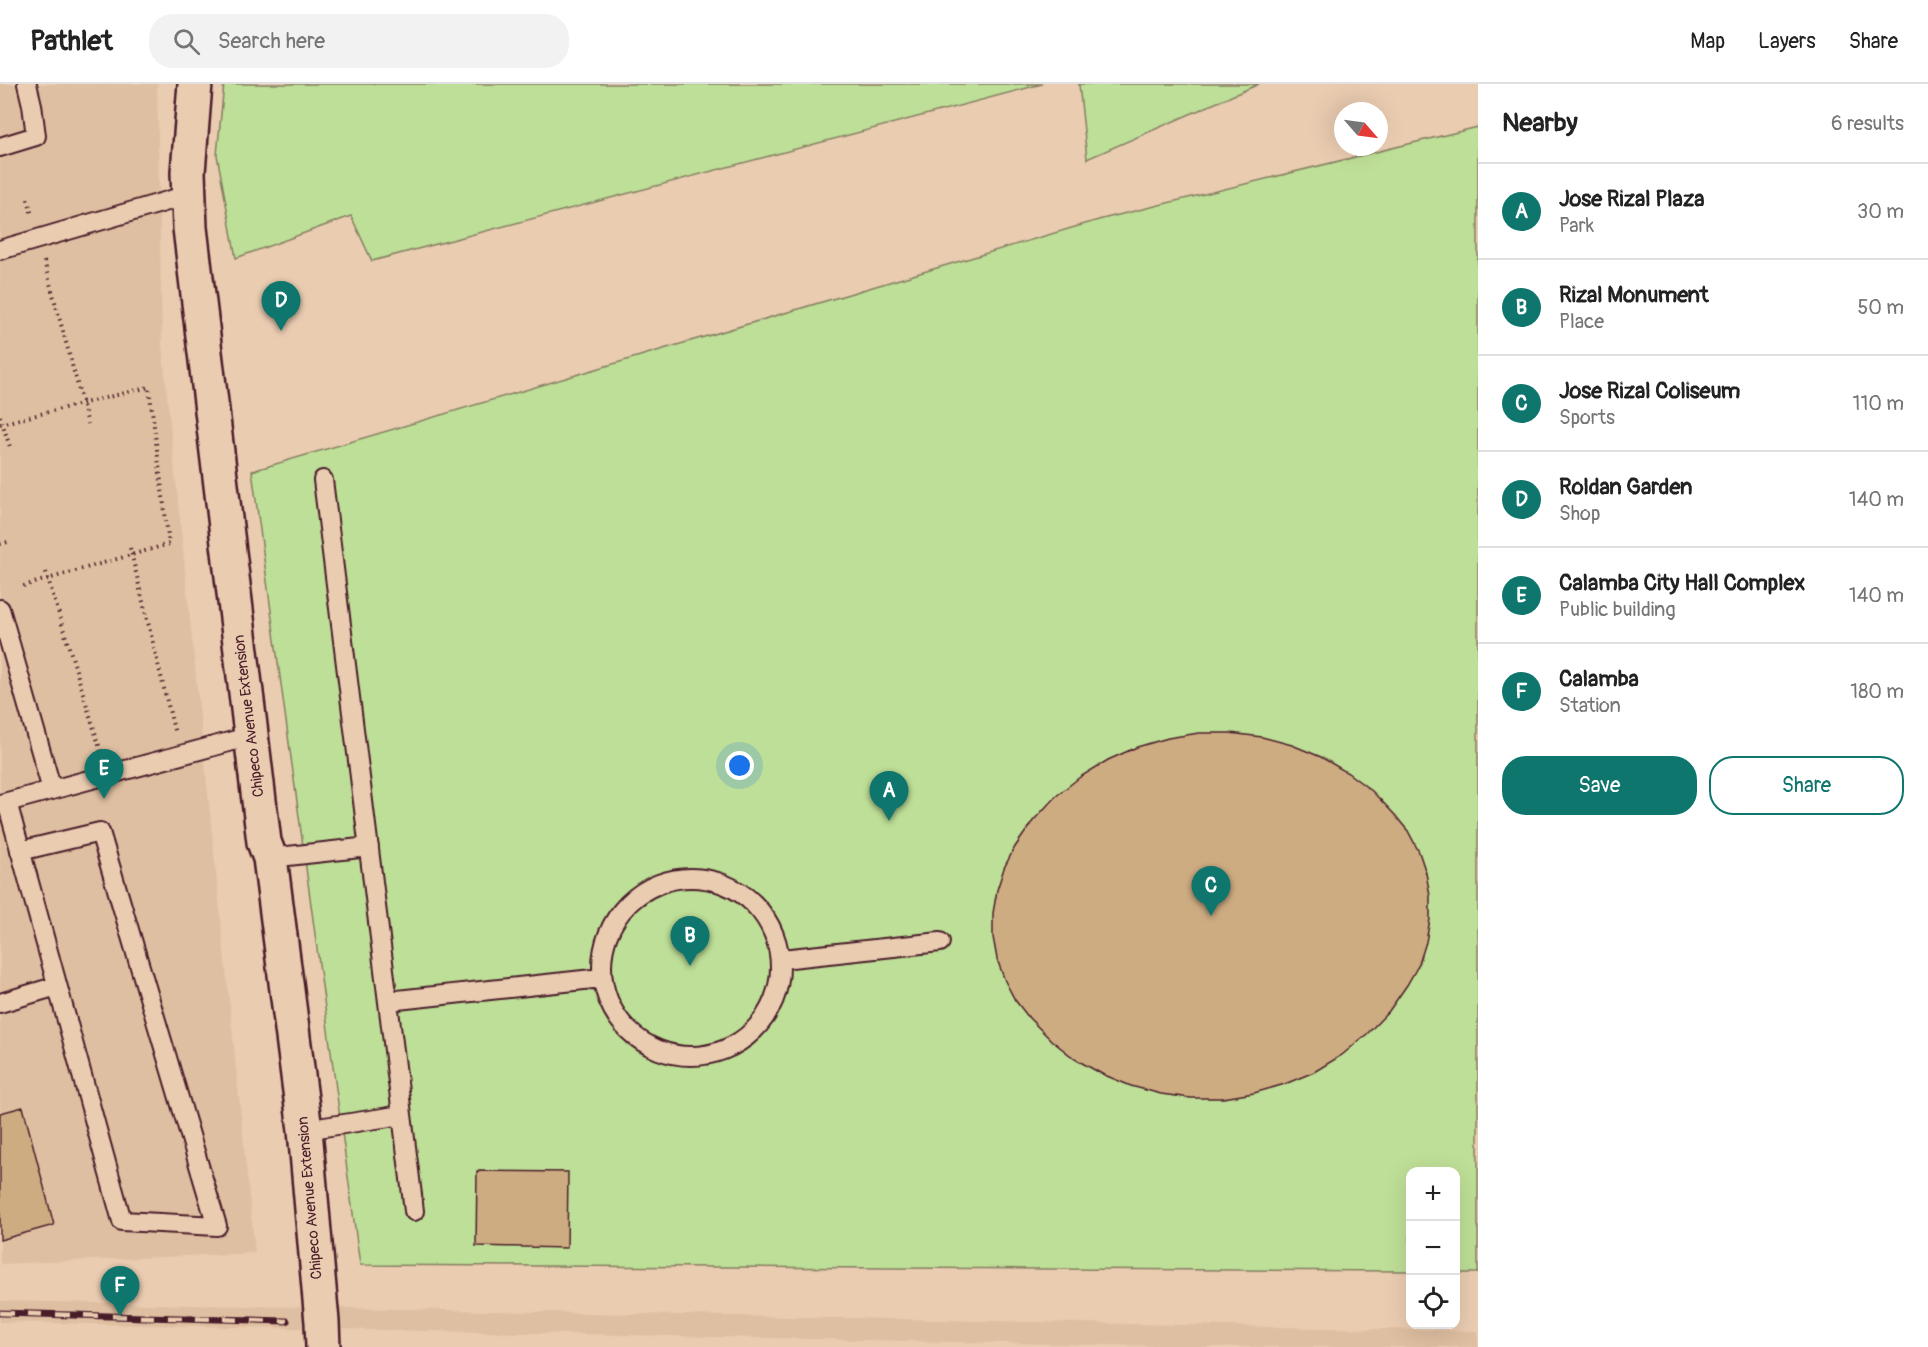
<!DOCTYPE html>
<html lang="en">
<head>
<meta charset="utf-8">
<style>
	:root { --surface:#fff; --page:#f2f2f2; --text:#222; --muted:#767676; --line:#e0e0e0; --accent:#0f766e }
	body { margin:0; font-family:Pangolin,sans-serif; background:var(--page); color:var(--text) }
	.controls { position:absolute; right:18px; bottom:18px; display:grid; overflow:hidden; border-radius:12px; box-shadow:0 6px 24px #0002 }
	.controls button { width:54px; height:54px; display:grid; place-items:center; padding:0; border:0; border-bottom:2px solid var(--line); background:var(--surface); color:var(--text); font:30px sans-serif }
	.compass { position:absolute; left:1334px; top:18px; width:54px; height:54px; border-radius:50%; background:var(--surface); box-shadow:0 6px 24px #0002; rotate:118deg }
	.you { position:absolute; left:740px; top:682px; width:21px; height:21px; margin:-15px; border:4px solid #fff; border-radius:50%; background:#1a73e8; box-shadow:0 0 0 9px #1a73e833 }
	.badge { display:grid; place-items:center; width:39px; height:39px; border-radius:50%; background:var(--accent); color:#fff; font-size:20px; font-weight:700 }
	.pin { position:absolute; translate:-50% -50px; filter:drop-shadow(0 2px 3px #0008) }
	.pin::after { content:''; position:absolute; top:32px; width:21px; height:18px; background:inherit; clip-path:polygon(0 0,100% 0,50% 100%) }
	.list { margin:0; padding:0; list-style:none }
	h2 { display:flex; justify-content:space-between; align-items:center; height:78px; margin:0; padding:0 24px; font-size:26px }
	h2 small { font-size:20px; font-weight:400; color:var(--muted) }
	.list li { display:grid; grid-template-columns:39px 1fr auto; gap:18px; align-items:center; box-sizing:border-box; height:96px; padding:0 24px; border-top:2px solid var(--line) }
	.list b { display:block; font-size:22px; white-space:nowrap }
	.list p { margin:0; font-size:20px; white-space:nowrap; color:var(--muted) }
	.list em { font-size:20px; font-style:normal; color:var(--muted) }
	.actions { display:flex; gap:12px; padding:18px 24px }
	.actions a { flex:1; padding:14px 0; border:2px solid var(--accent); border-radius:24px; text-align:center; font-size:21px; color:var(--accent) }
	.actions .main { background:var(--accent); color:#fff }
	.icon { flex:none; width:33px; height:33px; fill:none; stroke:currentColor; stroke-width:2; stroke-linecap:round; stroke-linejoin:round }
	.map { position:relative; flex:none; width:1478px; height:1263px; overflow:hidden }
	header { display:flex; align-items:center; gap:36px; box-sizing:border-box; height:84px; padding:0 30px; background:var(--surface); border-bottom:2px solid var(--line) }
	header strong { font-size:28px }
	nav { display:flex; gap:33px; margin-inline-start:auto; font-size:21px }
	.search { width:420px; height:54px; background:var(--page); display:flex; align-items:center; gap:15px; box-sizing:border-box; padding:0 21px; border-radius:24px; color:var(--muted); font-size:22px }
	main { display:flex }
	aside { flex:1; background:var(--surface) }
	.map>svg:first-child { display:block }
	.built { fill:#dfbfa1 }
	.green { fill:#bedf97; stroke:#847f61; stroke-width:1.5 }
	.building { fill:#ceac82; stroke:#4a1f2b; stroke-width:1.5 }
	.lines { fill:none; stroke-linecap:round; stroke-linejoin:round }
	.service-casing { stroke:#4a1f2b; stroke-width:22 }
	.secondary-casing { stroke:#4a1f2b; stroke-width:38 }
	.path { stroke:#4a1f2b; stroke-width:4; stroke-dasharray:1.5 4.5; stroke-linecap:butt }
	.service { stroke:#eaccb1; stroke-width:18 }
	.secondary { stroke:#eaccb1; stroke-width:33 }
	.rail-casing { stroke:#4a1f2b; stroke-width:7 }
	.rail { stroke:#eaccb1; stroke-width:4.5; stroke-dasharray:14; stroke-linecap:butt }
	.labels { text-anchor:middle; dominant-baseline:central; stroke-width:4.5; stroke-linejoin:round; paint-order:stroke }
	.street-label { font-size:15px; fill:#4a1f2b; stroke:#eaccb1 }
</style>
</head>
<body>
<header>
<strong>Pathlet</strong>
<div class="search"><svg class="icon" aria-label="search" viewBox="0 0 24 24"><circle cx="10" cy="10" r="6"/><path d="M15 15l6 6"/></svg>Search here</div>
<nav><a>Map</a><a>Layers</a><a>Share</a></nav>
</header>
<main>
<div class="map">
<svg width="1478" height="1263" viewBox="0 0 1478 1263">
	<rect width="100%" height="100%" fill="#eaccb1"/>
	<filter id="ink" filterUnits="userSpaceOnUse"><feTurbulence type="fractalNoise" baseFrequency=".0167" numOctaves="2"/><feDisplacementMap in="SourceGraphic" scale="12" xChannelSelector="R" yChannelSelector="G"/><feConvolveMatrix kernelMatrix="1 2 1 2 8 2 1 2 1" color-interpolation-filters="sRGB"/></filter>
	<g filter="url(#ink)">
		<path class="built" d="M 0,0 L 157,0 L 162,261 L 255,1169 L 0,1180 Z
			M 0,1217 L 1478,1247 L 1478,1263 L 1198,1263 L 0,1238 Z"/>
		<path class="green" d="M 224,0 L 1042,0 L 372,177 L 351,132 L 236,174 L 217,71 Z
			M 1079,0 L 1259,0 L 1087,75 Z
			M 1478,43 L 1478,1189 L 1456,1189 L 1456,1088 L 1410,1088 L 1410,1187 L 360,1181 L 252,387 L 1102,135 Z"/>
		<path class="building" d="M 1199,649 L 1230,649 L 1262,653 L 1292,661 L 1321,673 L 1348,689 L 1372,707 L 1394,730 L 1408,747 L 1419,768 L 1426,789 L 1430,812 L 1430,835 L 1426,858 L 1419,880 L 1407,901 L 1389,927 L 1367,950 L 1342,971 L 1314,988 L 1285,1000 L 1254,1009 L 1223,1014 L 1191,1014 L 1161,1010 L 1131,1002 L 1102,990 L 1075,975 L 1051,956 L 1029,934 L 1015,916 L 1005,897 L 997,875 L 993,853 L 993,829 L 997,806 L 1004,784 L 1015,763 L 1033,737 L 1055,713 L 1080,693 L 1108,676 L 1137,663 L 1168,654 Z
			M 23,1023 L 54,1141 L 0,1156 L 0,1029 Z
			M 477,1087 L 568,1088 L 567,1164 L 476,1162 Z"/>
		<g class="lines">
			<g class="service-casing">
				<path id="service" d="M 0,63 L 36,52 L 32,21 L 27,0
					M 0,166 L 188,111
					M 323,396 L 414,1127
					M 0,525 L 52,706
					M 7,718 L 122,1137 L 217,1142 L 100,748 L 20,767
					M 0,720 L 251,652
					M 270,774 L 369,763
					M602 883a89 89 0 1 1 178 0a89 89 0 1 1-178 0Z
					M 782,875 L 940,858
					M 388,917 L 602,894
					M 0,919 L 57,902
					M 305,1046 L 402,1031"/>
			</g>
			<g class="secondary-casing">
				<path id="secondary" d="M 195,0 L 188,88 L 190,144 L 264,758 L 270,774 L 305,1046 L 322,1238 L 323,1263"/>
			</g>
			<path class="path" d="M 28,115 L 32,132
				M 44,177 L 88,340
				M 0,332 L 10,363
				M 0,340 L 149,303 L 169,460 L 20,503
				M 0,460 L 8,458
				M 130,464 L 175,650
				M 46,488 L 101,668"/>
			<use href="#service" class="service"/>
			<use href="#secondary" class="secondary"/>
			<g class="rail-casing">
				<path id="rail" d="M 0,1229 L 287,1237"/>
			</g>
			<use href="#rail" class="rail"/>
		</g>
	</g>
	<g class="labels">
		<g class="street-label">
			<text transform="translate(249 632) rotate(-97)">Chipeco Avenue Extension</text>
			<text transform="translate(310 1114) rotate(-95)">Chipeco Avenue Extension</text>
		</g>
	</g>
</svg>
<div class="controls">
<button>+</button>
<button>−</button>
<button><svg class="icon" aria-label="locate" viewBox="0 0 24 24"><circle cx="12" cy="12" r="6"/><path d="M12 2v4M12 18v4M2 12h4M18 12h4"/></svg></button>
</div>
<svg class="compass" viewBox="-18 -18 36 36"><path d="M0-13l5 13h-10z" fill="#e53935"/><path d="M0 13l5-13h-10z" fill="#767676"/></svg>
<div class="you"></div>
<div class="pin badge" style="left:889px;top:737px">A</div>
<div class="pin badge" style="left:690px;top:882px">B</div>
<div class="pin badge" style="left:1211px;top:832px">C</div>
<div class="pin badge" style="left:281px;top:247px">D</div>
<div class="pin badge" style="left:104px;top:715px">E</div>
<div class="pin badge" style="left:120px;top:1232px">F</div>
</div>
<aside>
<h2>Nearby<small>6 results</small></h2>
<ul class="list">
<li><span class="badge">A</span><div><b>Jose Rizal Plaza</b><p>Park</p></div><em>30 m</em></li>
<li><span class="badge">B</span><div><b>Rizal Monument</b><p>Place</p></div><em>50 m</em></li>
<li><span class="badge">C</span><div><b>Jose Rizal Coliseum</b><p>Sports</p></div><em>110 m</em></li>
<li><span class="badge">D</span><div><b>Roldan Garden</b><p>Shop</p></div><em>140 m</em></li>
<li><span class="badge">E</span><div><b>Calamba City Hall Complex</b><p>Public building</p></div><em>140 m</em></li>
<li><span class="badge">F</span><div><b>Calamba</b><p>Station</p></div><em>180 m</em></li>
</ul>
<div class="actions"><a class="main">Save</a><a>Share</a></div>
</aside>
</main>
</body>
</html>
